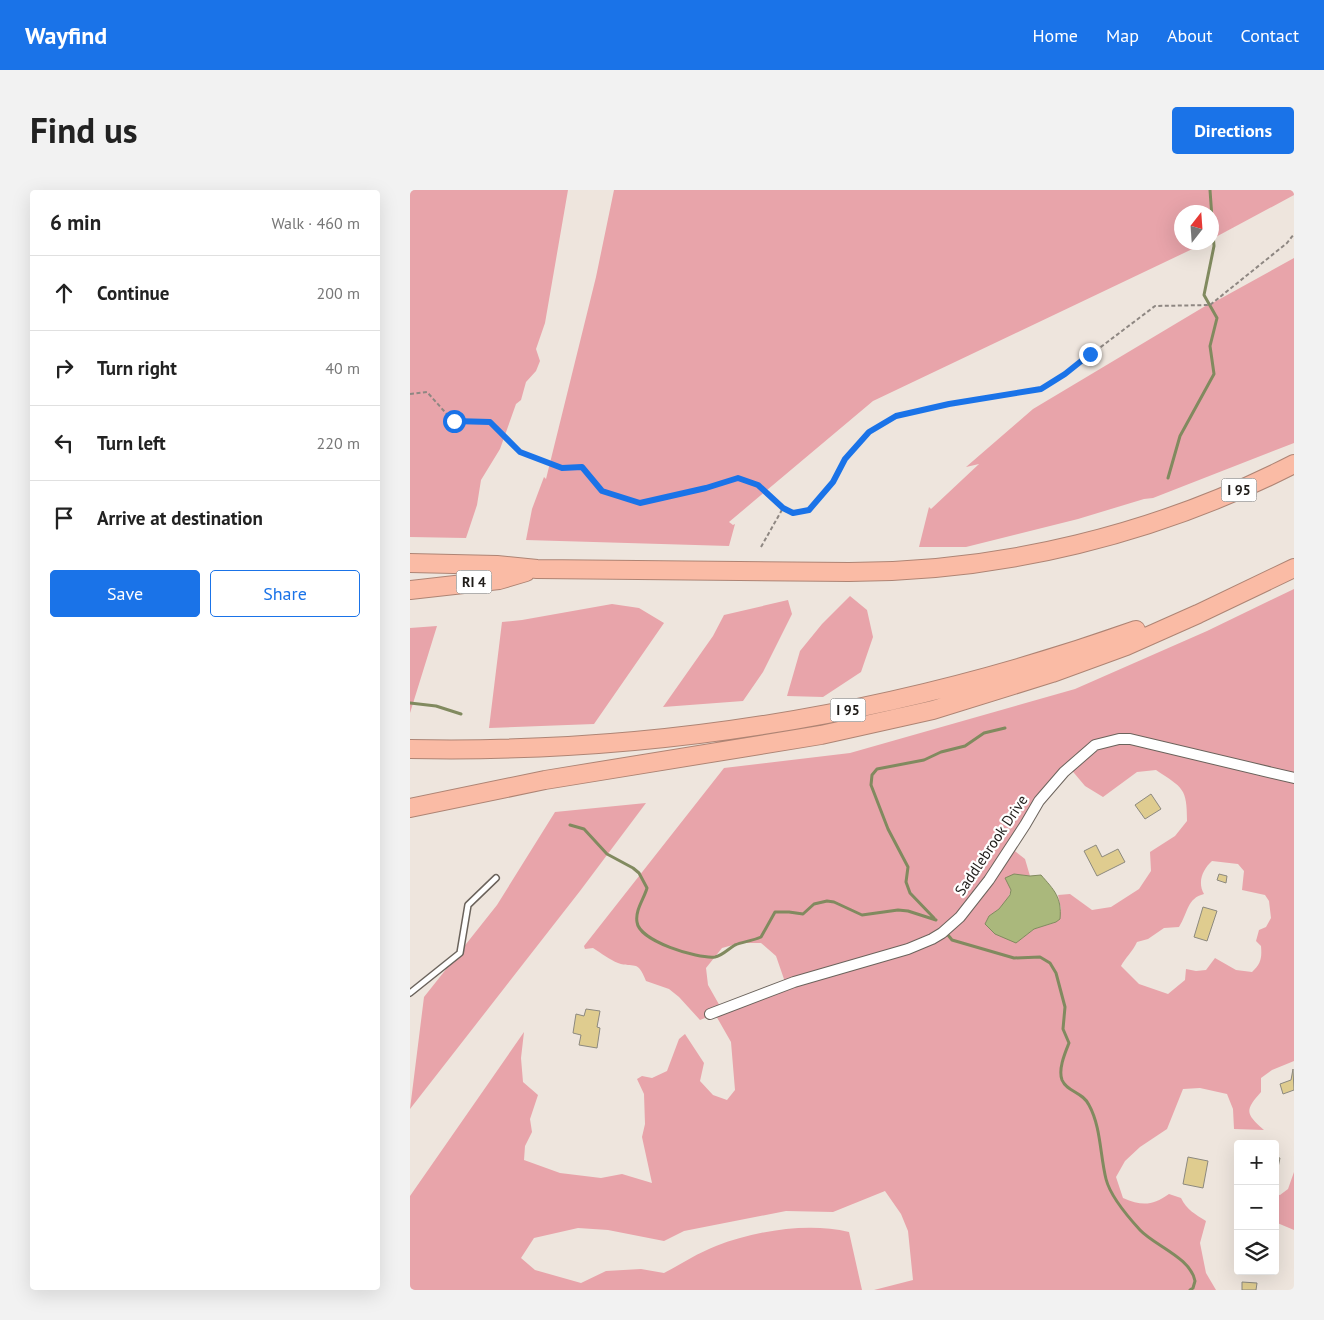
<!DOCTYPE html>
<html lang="en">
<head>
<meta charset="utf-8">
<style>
	:root { --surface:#fff; --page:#f2f2f2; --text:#222; --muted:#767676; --line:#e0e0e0; --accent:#1a73e8 }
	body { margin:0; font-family:"PT Sans",sans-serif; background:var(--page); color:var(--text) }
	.controls { position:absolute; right:15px; bottom:15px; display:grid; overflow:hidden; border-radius:5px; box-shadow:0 5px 20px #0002 }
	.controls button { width:45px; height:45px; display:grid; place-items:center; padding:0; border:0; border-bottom:1px solid var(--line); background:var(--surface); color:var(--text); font:25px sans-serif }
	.compass { position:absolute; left:764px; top:15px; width:45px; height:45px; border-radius:50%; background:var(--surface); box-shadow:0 5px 20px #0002; rotate:17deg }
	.stop { position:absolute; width:15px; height:15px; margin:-11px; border:4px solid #1a73e8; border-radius:50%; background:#fff }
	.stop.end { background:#1a73e8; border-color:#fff; box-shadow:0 1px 5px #0008 }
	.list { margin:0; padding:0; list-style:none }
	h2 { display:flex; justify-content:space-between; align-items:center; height:65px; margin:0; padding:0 20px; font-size:21px }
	h2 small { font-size:16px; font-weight:400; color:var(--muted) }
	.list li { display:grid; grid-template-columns:32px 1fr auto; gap:15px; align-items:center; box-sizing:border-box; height:75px; padding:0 20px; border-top:1px solid var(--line) }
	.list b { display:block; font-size:19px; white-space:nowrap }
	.list em { font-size:16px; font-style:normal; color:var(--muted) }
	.actions { display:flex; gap:10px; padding:15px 20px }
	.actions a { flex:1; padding:11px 0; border:1px solid var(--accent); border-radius:5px; text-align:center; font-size:18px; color:var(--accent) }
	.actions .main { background:var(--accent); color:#fff }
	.icon { flex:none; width:28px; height:28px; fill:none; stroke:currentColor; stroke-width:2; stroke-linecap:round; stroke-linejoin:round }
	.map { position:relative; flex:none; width:884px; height:1100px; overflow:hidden; border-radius:5px }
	header { display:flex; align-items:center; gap:30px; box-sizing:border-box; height:70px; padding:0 25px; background:var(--accent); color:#fff }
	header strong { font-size:24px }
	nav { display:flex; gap:28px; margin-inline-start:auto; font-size:18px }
	.intro { display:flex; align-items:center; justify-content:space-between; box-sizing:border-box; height:120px; padding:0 30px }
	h1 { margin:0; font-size:35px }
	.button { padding:12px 22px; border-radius:5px; background:var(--accent); color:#fff; font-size:18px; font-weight:700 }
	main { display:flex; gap:30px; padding:0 30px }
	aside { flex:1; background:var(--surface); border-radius:5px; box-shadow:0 5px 20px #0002 }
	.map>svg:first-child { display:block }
	.forest { fill:#e8a4aa; fill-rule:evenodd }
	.water { fill:#aab87c; stroke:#818a5f }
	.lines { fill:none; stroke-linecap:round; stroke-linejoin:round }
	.stream { stroke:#818a5f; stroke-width:3 }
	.building { fill:#dfcc8f; stroke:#8c897f }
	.lane-casing { stroke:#6b635c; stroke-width:8 }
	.street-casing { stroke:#6b635c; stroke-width:12 }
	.highway-casing { stroke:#ae8474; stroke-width:20 }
	.path { stroke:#8e8782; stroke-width:2; stroke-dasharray:4 2.5; stroke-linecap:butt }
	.lane { stroke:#fff; stroke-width:5 }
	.street { stroke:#fff; stroke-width:10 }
	.highway { stroke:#fabba5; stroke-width:18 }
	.route { stroke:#1a73e8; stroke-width:6 }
	.labels { text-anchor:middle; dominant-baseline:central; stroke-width:4.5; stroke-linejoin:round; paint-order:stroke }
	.shield { fill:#fff; stroke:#63615f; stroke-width:1 }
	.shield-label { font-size:14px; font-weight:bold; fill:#201d1a }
	.street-label { font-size:15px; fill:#201d1a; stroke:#fff }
</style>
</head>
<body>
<header>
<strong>Wayfind</strong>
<nav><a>Home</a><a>Map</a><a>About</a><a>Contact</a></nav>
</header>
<div class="intro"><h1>Find us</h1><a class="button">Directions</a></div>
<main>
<aside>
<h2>6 min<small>Walk · 460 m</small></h2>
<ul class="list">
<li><svg class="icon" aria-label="ahead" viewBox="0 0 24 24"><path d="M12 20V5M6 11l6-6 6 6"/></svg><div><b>Continue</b></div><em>200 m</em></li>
<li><svg class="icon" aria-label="right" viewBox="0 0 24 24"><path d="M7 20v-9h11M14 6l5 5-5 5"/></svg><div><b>Turn right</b></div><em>40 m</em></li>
<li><svg class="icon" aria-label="left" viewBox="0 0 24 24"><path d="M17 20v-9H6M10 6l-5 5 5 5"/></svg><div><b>Turn left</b></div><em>220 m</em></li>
<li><svg class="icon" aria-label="arrive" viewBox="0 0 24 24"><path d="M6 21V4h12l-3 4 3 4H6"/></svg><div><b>Arrive at destination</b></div></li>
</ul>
<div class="actions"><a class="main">Save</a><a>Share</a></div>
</aside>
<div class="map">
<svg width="884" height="1100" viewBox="0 0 884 1100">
	<rect width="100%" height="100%" fill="#eee5dd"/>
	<path class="forest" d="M 0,0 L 158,0 L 135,133 L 126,159 L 130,171 L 126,181 L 116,192 L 111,210 L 106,214 L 90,259 L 71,290 L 67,315 L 56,348 L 0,347 Z
		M 204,0 L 884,0 L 884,5 L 802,49 L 802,22 L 772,22 L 772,52 L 795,53 L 463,211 L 319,332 L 323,335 L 325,334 L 319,356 L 116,350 L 122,319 L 134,287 L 136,289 L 186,87 Z
		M 884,68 L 884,253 L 743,308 L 734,309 L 668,329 L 556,357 L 509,357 L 519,317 L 521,319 L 569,274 L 556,277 L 623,219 L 797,115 L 799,115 Z
		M 884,399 L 884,871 L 862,880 L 851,888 L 851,902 C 834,921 836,924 854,940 L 824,939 L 823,919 L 817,904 L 790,898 L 773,899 L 757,939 L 730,957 L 715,971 L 706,987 L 713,1008 C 732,1016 742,1016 759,1004 L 771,1008 C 777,1020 785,1024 796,1031 L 790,1053 L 796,1083 L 806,1100 L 464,1100 L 503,1090 L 498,1041 L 491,1024 L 475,1001 L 423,1022 L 376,1021 L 274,1041 L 254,1051 L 198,1040 L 168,1038 L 124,1048 L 111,1068 L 125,1080 L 171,1093 L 196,1081 L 231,1079 L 254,1083 C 271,1074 288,1063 306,1056 C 345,1041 397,1032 439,1042 L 452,1100 L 0,1100 L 0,1006 L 114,842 L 111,868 L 113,892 L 128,905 L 120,929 L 122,942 L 115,956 L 114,970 L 150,983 L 191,988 L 212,984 L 242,993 L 232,947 L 235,934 L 234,904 L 227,889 L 232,886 L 242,888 L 257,881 L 269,849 L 275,844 L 294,873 L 290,891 L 303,905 L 317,910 L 325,900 L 321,852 L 305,824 L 290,830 L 269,807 L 259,799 L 236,791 C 227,768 224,779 208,773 C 200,770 191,763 183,758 L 175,759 L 174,756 L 314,578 L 440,563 L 665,499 L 797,441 ZM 659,577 L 675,596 L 693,607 L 727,582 L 746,580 C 773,598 777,598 777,631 L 765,646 L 740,662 L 741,681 L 729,699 L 701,717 L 682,720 L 660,704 L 648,705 L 651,719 L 646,732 L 624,739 L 607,752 L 579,726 C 600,713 600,706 604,684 L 620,686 L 615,669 L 601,658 ZM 802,671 L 828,674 L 834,681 L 832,700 L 855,705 L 859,711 L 861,728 L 856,737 L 849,740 L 846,751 L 851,756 C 852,768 851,774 842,782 L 826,780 L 805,768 L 796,780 L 786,781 L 776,779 L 775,790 L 758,804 L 729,794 L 711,776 C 715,768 723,761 727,752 L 738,749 L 754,738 L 769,737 C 778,723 777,708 794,704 C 787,692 793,679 802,671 ZM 330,753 L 351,753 L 366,766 L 375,792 L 311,818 L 298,795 L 296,778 L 312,758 Z
		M 440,406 L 457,420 L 463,447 L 451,482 L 413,507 L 377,506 L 390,461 L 412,434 Z
		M 378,410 L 382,424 L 353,482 L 333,511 L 253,517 L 303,446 L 314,425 Z
		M 202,414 L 229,418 L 254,433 L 184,534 L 79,538 L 92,432 L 112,430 Z
		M 27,436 L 0,523 L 0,438 Z
		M 236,613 L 170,701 L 0,919 L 14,807 L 87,715 L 145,622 Z
		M 884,982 L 884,1040 L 865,1032 L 865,1004 L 870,1005 L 878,999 Z"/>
	<path class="water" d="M 604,684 L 620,686 L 631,685 C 644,700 652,707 650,729 L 646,732 L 624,739 L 606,753 L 585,744 L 575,734 L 579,726 L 589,719 L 600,705 L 601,700 L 595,688 Z"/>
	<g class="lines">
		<path class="stream" d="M 758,288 L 770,246 L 804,184 L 800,156 L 807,128 L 794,105 L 804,56 L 800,0
			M 0,513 L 26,516 L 51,524
			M 160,635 L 174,639 L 197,664 L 223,678 L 229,683 L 237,698 C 234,709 225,720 227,732 C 229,751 287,769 305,767 C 312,766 318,759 325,755 C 332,752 342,751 351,747 L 365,722 L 379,722 L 393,724 L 404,714 L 417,711 L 424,712 L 452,725 L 488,720 L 498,721 L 526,730
			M 524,728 L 500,703 L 496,692 L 498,677 L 478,639 L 461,595 L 462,585 L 467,579 L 514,570 L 531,562 L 555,556 L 574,543 L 595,538
			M 538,745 L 542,750 L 604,768 L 630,767 L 640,773 L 646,783 L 655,817 L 653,839 L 659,853 C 655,863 648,879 652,890 C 657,902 673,902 679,915 C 691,937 690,965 696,989 C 700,1005 719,1028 730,1040 C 745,1056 781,1068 785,1091 L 783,1098 L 780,1100"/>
	</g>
	<path class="building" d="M 741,604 L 751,619 L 735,629 L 725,615 Z
		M 686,655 L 692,667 L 708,659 L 715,672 L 687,686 L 674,661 Z
		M 809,684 L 817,686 L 816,693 L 807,690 Z
		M 793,717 L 807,721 L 797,751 L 784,747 Z
		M 176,819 L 190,821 L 187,837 L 190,838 L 187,858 L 169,855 L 171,845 L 163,843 L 166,824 L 174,826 Z
		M 883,879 L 884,900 L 873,904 L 870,894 L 881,890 Z
		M 778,967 L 798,971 L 793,998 L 773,994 Z
		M 865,967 L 870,968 L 866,987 L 865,987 Z
		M 832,1092 L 847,1093 L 846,1100 L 832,1100 Z"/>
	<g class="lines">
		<g class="lane-casing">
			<path id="lane" d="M 0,803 L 50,763 L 58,715 L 86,688"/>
		</g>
		<g class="street-casing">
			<path id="street" d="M 300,824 L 384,792 L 498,759 L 522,749 L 532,743 L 550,727 L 579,690 L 615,635 L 629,611 L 654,582 L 685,555 L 709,549 L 720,549 L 884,588"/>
		</g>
		<g class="highway-casing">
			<path id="highway" d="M 0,373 L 87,375 L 127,379 L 439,382 C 592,382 747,344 884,274
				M 0,400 L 89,390 L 116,382
				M 0,559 C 248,564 492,523 726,440
				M 0,618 L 135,590 L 411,545 L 523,520 L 642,483 L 716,456 L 788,424 L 884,378"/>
		</g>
		<path class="path" d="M 0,204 L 17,202 L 43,231 L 80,232 L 110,263 L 152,278 L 172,277 L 192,301 L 230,313 L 296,298 L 328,288 L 348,295 L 373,318
			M 351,357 L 373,318 L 383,323 L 399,319 L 423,292 L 435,269 L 459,242 L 486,226 L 539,214 L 631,199 L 655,184 L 745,116 L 800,115 L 877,53 L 884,44"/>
		<use href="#lane" class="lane"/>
		<use href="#street" class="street"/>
		<use href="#highway" class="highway"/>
	</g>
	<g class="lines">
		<path class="route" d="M 44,231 L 80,232 L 110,262 L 152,278 L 172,277 L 192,301 L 230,313 L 296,298 L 328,288 L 348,295 L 373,318 L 383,323 L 399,320 L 423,292 L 435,269 L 459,242 L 486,226 L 539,214 L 631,199 L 655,184 L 680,164"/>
	</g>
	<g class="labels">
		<g class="shield">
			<rect x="811.5" y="288.5" width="35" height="23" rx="4"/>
			<rect x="46.5" y="380.5" width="35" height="23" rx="4"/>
			<rect x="420.5" y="508.5" width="35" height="23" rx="4"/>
		</g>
		<g class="shield-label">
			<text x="829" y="300">I 95</text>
			<text x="64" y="392">RI 4</text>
			<text x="438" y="520">I 95</text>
		</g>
		<g class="street-label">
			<text transform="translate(581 655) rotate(-56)">Saddlebrook Drive</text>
		</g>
	</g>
</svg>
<div class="controls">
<button>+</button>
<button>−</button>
<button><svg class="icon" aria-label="layers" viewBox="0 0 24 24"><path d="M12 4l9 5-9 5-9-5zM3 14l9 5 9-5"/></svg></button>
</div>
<svg class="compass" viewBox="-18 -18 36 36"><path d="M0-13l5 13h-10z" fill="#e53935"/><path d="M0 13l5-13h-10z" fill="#767676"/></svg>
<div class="stop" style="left:44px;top:231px"></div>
<div class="stop end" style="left:680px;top:164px"></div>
</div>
</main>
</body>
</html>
